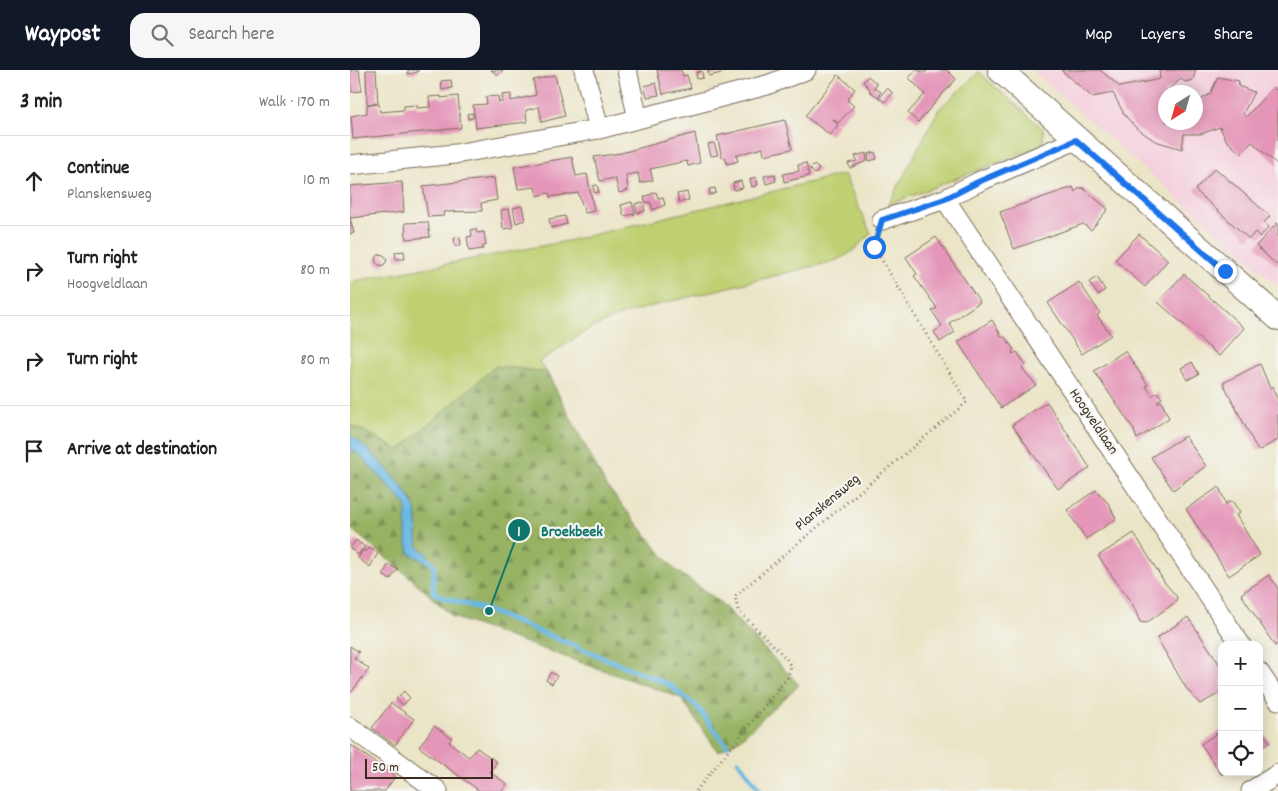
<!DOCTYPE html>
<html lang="en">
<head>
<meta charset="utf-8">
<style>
	:root { --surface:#fff; --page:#f6f6f6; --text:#222; --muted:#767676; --line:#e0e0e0; --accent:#111827 }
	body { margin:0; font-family:Dekko,sans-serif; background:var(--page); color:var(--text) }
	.controls { position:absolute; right:15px; bottom:15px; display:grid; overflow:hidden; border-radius:10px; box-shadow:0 2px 12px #0003 }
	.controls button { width:45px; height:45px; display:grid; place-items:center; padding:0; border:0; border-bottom:1px solid var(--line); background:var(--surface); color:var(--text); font:25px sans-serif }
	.compass { position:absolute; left:808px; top:15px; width:45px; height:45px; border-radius:50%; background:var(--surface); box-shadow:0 2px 12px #0003; rotate:217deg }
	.scale { position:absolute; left:15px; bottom:12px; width:128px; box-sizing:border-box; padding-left:5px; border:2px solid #3b2a1e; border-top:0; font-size:14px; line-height:18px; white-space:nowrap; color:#3b2a1e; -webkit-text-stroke:4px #f6f6f2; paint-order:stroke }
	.stop { position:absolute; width:15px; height:15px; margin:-11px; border:4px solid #1a73e8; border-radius:50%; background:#fff }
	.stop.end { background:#1a73e8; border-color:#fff; box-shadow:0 1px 5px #0008 }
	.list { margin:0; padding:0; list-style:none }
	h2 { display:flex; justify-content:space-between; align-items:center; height:65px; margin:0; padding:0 20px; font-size:21px }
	h2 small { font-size:16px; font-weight:400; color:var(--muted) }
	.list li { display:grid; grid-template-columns:32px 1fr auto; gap:15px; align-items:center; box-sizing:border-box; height:90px; padding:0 20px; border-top:1px solid var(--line) }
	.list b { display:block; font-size:19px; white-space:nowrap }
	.list p { margin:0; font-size:16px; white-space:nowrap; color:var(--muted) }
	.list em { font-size:16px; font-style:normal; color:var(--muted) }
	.icon { flex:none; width:28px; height:28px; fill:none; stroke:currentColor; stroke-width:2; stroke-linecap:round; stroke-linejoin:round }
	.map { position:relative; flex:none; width:928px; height:721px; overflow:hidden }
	header { display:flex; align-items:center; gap:30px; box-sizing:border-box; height:70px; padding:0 25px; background:var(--accent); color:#fff }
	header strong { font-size:24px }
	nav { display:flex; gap:28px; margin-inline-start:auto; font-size:18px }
	.search { width:350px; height:45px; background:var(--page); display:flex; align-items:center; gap:12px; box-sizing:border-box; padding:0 18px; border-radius:15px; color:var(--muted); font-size:19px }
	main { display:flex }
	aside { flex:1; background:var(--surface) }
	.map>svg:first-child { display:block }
	.built { fill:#f4cfdd; fill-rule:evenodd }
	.green { fill:#bfd072; stroke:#7d7d48 }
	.forest { fill:url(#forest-firs); stroke:#696e41 }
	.water { fill:#69b8e3; stroke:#527180 }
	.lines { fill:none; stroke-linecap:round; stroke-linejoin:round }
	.stream { stroke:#69b8e3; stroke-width:5 }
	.building { fill:#e495b8 }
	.minor-casing { stroke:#796b59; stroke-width:21 }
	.major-casing { stroke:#796b59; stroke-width:26 }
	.path { stroke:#796b59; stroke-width:3; stroke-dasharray:1 4; stroke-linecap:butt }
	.minor { stroke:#fff; stroke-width:19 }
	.major { stroke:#fff; stroke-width:24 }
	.route { stroke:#1a73e8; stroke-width:6 }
	.labels { text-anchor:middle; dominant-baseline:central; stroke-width:4.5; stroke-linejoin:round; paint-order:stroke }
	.street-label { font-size:15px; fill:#3b2a1e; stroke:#f6f6f2 }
	.leader { fill:none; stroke:#0f766e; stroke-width:2 }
	.callout-dot { fill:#0f766e; stroke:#f6f6f2; stroke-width:2 }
	.mark-label { font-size:15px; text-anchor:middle; font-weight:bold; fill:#fff }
	.callout-label { font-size:16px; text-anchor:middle; font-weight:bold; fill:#0f766e; stroke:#f6f6f2; stroke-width:4.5; stroke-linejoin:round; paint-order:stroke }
</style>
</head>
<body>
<header>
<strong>Waypost</strong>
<div class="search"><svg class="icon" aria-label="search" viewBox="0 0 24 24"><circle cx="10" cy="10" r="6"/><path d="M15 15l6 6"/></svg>Search here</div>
<nav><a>Map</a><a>Layers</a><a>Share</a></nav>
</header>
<main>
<aside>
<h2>3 min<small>Walk · 170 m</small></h2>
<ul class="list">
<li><svg class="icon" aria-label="ahead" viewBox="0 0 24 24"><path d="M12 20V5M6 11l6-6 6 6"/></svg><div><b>Continue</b><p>Planskensweg</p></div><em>10 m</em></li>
<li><svg class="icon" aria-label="right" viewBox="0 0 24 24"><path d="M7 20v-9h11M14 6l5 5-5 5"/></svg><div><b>Turn right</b><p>Hoogveldlaan</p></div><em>80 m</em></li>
<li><svg class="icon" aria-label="right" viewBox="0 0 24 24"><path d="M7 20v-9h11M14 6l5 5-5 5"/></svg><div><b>Turn right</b></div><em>80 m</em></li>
<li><svg class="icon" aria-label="arrive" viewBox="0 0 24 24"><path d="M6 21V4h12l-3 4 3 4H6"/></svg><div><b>Arrive at destination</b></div></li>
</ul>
</aside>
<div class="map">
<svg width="928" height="721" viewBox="0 0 928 721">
	<defs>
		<pattern id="forest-firs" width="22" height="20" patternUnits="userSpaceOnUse" patternTransform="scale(1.25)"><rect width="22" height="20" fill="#97b264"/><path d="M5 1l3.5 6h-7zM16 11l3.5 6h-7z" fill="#7c9152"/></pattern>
	</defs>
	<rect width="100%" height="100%" fill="#f6f6f2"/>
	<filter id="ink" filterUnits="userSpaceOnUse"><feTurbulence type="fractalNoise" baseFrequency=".02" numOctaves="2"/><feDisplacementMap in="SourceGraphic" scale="10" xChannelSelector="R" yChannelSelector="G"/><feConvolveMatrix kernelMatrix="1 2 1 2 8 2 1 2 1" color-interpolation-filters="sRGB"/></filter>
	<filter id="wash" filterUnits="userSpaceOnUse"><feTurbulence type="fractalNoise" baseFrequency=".0096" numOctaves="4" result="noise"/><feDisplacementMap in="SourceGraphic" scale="20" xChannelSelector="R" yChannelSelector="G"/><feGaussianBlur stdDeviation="1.12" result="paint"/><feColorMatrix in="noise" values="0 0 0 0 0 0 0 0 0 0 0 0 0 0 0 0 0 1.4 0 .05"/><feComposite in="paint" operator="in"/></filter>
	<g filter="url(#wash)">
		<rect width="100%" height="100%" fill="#ebe5c7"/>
		<path class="built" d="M 682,0 L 928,0 L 928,216 ZM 816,22 L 846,22 L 846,52 L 816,52 Z"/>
		<path class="green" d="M 629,2 L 692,58 L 694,62 L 693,72 L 685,78 L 538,135 L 589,39 Z
			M 494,104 L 521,164 L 500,183 L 485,191 L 302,236 L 266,247 L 241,258 L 189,292 L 197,302 L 146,296 L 49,380 L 10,359 L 0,356 L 0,212 L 217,171 Z"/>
		<path class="forest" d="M 146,296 L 197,302 L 255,414 L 324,499 L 369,531 L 449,615 L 389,670 L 368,682 L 331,628 L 103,547 L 62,509 L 0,458 L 0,356 L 10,359 L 49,380 Z"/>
		<path class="water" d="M 0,365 C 19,379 57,416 65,438 C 69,449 66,464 68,477 L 78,484 L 73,491 L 59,483 L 56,469 L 56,435 L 11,386 L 0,379 Z"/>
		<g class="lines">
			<path class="stream" d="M 71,484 L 84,495 L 83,522 L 92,527 L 139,541 L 318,614 L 347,637 L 377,676
				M 388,691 L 410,721"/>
		</g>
		<g id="blocks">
			<path class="building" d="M 0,0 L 9,0 L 12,21 L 1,22 Z
				M 16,0 L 26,0 L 28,33 L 17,34 Z
				M 58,0 L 68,0 L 68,2 L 58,4 Z
				M 141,0 L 153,0 L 148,5 Z
				M 307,0 L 331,0 L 333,6 L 337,5 L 341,18 L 313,24 Z
				M 358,0 L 374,0 L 375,2 L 359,6 Z
				M 566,0 L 576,2 L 577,0 L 597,0 L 606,9 L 568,52 L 558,43 L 575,24 L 559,8 Z
				M 711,0 L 750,0 L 770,17 L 810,9 L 809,0 L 846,0 L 843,10 L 835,12 L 831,9 L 814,23 L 816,52 L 846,52 L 846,33 L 860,24 L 868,7 L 889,11 L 888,16 L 904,22 L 893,44 L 896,47 L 923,17 L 926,20 L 928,19 L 928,95 L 902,72 L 891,84 L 876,70 L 870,57 L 851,64 L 834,64 L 832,79 L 805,71 L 786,58 L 774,44 L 763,23 L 742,27 Z
				M 352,1 L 353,8 L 347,9 L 346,3 Z
				M 205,5 L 215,46 L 192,52 L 189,37 L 176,40 L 177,52 L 126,58 L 123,35 L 137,34 L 136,27 L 148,26 L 149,32 L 153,32 L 152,25 L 161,24 L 161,31 L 186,25 L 183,10 Z
				M 488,5 L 505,19 L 497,30 L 504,36 L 488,53 L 482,48 L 488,55 L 480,65 L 455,46 Z
				M 518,6 L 527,14 L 524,18 L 531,22 L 528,27 L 519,21 L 520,19 L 513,12 Z
				M 101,10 L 102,18 L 92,20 L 91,11 Z
				M 306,13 L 309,25 L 297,27 L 294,16 Z
				M 537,18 L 543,23 L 535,32 L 529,28 Z
				M 91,26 L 91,28 L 108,26 L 111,58 L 3,69 L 1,46 L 17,43 L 17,35 L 29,34 L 30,42 L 54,40 L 54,36 L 67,35 L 67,38 L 80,37 L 79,27 Z
				M 123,43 L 123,48 L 118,49 L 117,44 Z
				M 435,50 L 442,79 L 414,85 L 413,78 L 386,85 L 388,91 L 377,94 L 375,87 L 372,88 L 367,66 Z
				M 345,63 L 350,93 L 338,96 L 337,91 L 300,99 L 303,110 L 290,113 L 288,103 L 276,105 L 278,120 L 269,123 L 265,108 L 250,111 L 244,87 L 271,83 Z
				M 364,73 L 368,85 L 361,86 L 358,74 Z
				M 525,82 L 527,89 L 519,91 L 518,84 Z
				M 516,83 L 517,91 L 500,98 L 498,93 L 507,91 L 505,86 Z
				M 222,87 L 226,106 L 237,104 L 244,141 L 235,143 L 228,123 L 200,127 L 199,123 L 187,126 L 185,117 L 168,119 L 164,97 Z
				M 456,93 L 459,106 L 434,112 L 433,104 L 449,101 L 448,95 Z
				M 464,95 L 469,99 L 465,104 L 460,99 Z
				M 865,98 L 920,146 L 914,153 L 919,157 L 910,167 L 905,162 L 899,169 L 845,120 Z
				M 425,104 L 426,111 L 416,114 L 414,106 Z
				M 406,107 L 408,115 L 402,117 L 400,109 Z
				M 144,108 L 147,130 L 131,133 L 132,141 L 93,142 L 94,146 L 78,147 L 73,116 Z
				M 391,111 L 393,118 L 384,120 L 383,113 Z
				M 52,112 L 54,142 L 0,148 L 0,116 Z
				M 247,115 L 249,122 L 244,123 L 243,116 Z
				M 723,117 L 725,122 L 729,118 L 733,118 L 758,139 L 741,160 L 733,154 L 664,179 L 650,142 Z
				M 365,118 L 366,123 L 360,125 L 359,119 Z
				M 306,122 L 308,128 L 313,127 L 315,135 L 303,140 L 300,132 L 296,133 L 294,127 Z
				M 337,122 L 339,130 L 329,132 L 327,124 Z
				M 282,132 L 285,144 L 274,146 L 271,135 Z
				M 293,132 L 295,141 L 287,143 L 285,134 Z
				M 172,136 L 175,150 L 166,153 L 163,138 Z
				M 159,139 L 163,158 L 153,159 L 151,140 Z
				M 215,146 L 217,154 L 201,158 L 199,149 Z
				M 0,148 L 4,163 L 0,164 Z
				M 78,152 L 80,167 L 56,169 L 55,153 Z
				M 927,153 L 928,154 L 928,196 L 906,176 Z
				M 126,159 L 127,163 L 134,162 L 136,175 L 133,176 L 133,179 L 119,181 L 117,167 L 122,166 L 121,160 Z
				M 789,164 L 818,190 L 795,217 L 765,190 Z
				M 110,167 L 111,176 L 105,176 L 104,168 Z
				M 586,167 L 630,232 L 599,253 L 605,262 L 590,272 L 584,262 L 592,256 L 582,241 L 587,238 L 564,206 L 567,204 L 556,187 Z
				M 54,181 L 55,189 L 46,189 L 45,182 Z
				M25.5 190a5.5 5.5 0 1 1 11 0a5.5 5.5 0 1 1-11 0Z
				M 834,204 L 894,258 L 869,286 L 808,232 Z
				M 747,207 L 755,220 L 748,225 L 739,212 Z
				M 729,212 L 750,243 L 747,245 L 749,248 L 761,265 L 732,284 L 698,233 Z
				M 642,250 L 652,267 L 655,267 L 664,280 L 662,282 L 663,284 L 667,282 L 676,295 L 672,298 L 686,315 L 651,338 L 608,272 Z
				M 775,281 L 798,315 L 796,316 L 802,326 L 807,322 L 812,328 L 807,331 L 808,333 L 811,331 L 819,348 L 787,369 L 783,358 L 744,301 Z
				M 842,292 L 849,304 L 837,310 L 831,298 Z
				M 910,294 L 920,318 L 923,316 L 924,318 L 923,319 L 928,330 L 928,370 L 908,381 L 873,313 Z
				M 697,332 L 740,398 L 708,419 L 662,355 Z
				M 835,366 L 856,396 L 823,420 L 801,387 Z
				M 869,417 L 876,434 L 881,431 L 883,432 L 890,443 L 886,445 L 910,485 L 879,506 L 836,439 Z
				M 746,420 L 759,434 L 766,449 L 736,469 L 717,440 Z
				M 784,463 L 815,513 L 827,527 L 826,532 L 796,553 L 790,552 L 783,535 L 748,486 Z
				M 6,470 L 15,477 L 8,485 L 0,478 Z
				M 19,478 L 28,483 L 20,497 L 8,488 L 13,480 L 16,482 Z
				M 38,495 L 48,499 L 40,510 L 33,505 Z
				M 919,505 L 928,518 L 928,573 L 925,576 L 891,524 Z
				M 838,547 L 872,598 L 872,622 L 850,634 L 836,618 L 807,568 Z
				M 0,576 L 9,582 L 4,588 L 19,599 L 0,624 Z
				M 201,602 L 207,606 L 202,614 L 196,610 Z
				M 54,621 L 60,628 L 53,635 L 46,629 Z
				M 41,633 L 64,649 L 45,675 L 22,658 Z
				M 84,656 L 102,668 L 99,672 L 119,687 L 127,678 L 147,692 L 140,702 L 157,714 L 152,721 L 130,721 L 69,677 Z
				M 909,657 L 920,672 L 909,679 Z
				M 872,660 L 872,705 L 851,674 Z
				M 1,675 L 45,707 L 35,721 L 0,721 Z"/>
		</g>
	</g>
	<g filter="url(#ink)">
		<use href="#blocks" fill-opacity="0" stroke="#796b59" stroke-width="1"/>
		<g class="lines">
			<g class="minor-casing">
				<path id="minor" d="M 234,0 L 249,59
					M 277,0 L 288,49
					M 0,95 L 105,84 L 249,59 L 417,15 L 456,0
					M 595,129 L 891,575
					M 532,150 L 595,129 L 628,112 L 726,70
					M 909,602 L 928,630
					M 0,657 L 88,721
					M 901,721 L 928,704"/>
			</g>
			<g class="major-casing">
				<path id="major" d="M 650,0 L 928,248"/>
			</g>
			<path class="path" d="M 346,721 L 437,608 L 441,597 L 436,588 L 388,540 L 385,526 L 617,332 L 524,177 L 527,166"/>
			<use href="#minor" class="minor"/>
			<use href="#major" class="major"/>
		</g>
	</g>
	<g class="lines" filter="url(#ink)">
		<path class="route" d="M 524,177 L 532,150 L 595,129 L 628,112 L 726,70 L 875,201"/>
	</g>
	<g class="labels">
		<g class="street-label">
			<text transform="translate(743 352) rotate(56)">Hoogveldlaan</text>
			<text transform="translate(478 433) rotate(-40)">Planskensweg</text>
		</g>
	</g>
	<path class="leader" d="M139 541L169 460"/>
	<g class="callout-dot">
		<circle cx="139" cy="541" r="5"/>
		<circle cx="169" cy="460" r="12"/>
	</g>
	<g class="mark-label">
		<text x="169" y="466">1</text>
	</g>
	<g class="callout-label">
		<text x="222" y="466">Broekbeek</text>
	</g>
</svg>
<div class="controls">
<button>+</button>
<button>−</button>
<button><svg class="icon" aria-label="locate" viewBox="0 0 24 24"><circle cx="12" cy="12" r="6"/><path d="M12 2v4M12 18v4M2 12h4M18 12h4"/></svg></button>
</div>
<svg class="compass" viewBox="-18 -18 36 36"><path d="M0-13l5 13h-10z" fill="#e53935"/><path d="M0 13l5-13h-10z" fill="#767676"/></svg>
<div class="scale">50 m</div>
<div class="stop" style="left:524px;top:177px"></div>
<div class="stop end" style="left:875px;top:201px"></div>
</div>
</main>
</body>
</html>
